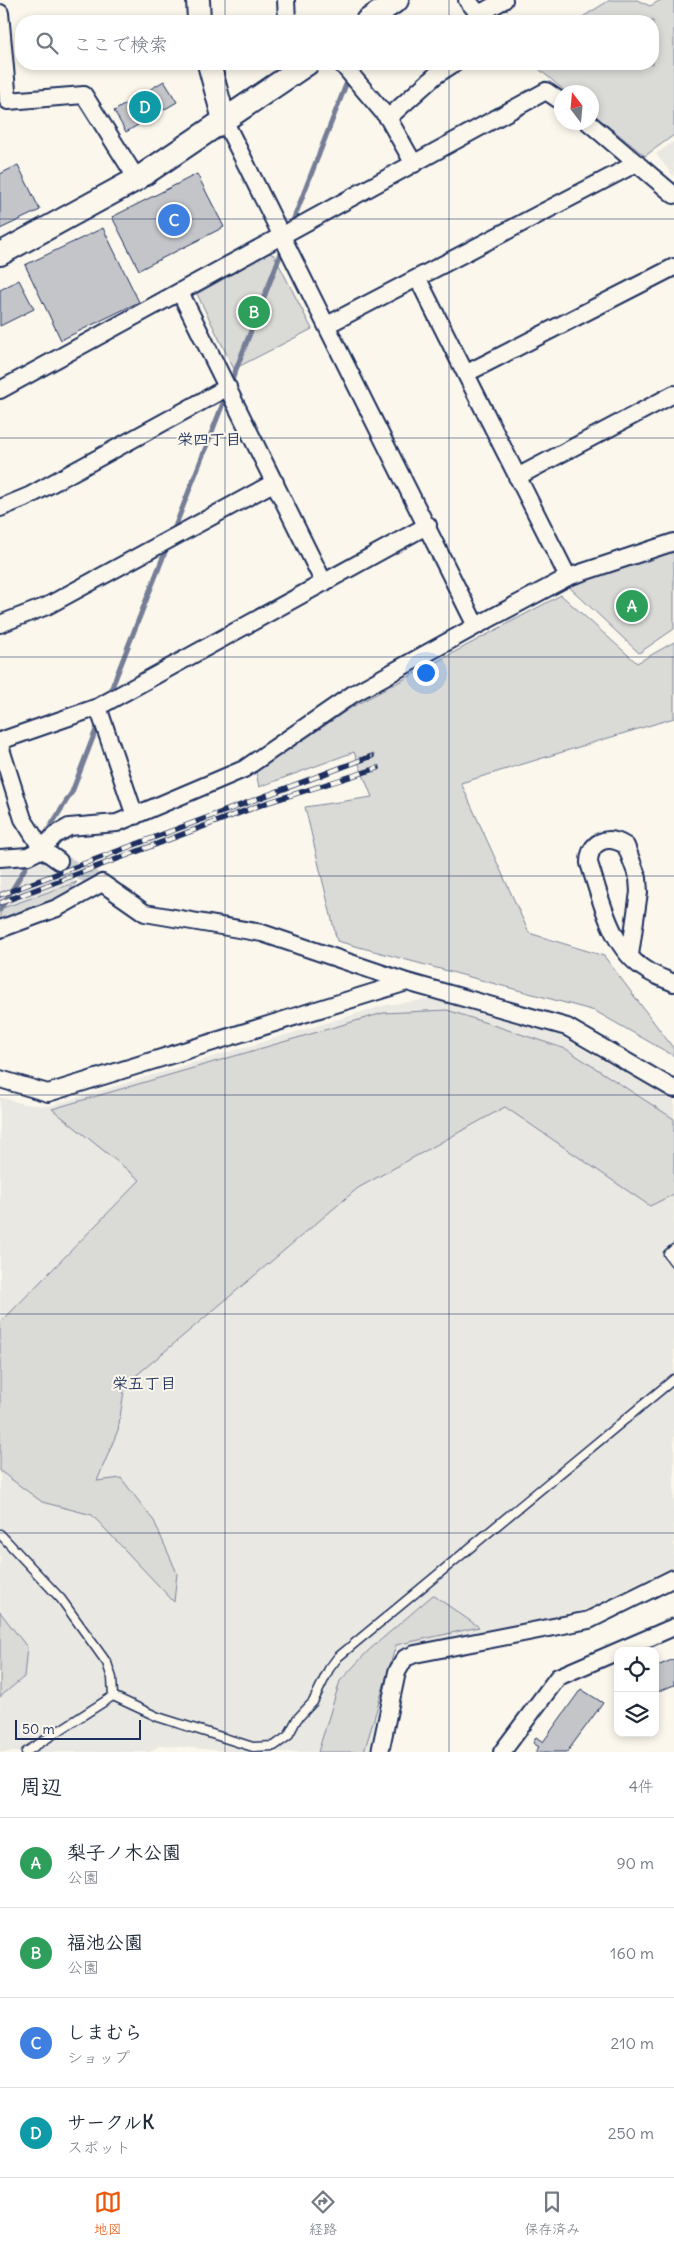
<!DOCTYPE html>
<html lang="ja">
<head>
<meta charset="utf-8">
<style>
	:root { --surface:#fff; --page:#f6f6f7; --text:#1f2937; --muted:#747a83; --line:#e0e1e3; --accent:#ea580c }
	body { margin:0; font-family:Delius,"Klee One",sans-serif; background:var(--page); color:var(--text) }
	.controls { position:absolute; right:15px; bottom:15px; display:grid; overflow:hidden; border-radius:10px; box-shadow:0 2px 8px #0003 }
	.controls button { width:45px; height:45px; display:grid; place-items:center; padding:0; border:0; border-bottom:1px solid var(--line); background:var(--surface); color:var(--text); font:25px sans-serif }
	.compass { position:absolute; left:554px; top:85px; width:45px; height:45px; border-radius:50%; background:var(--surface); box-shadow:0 2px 8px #0003; rotate:344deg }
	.scale { position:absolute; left:15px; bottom:12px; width:126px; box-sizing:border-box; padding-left:5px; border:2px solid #1b2f5e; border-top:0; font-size:14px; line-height:18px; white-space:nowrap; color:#1b2f5e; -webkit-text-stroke:4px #fbf7ec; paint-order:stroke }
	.you { position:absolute; left:425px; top:672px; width:18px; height:18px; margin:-12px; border:4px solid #fff; border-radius:50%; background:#1a73e8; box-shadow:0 0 0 8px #1a73e833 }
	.badge { display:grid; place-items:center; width:32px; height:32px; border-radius:50%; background:var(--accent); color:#fff; font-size:16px; font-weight:700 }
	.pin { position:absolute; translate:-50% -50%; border:2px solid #fff; box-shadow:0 1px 5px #0006 }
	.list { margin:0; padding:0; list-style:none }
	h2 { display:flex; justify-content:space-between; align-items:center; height:65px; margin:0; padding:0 20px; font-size:21px }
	h2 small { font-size:16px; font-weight:400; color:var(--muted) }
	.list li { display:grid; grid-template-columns:32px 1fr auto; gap:15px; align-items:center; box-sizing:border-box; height:90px; padding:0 20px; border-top:1px solid var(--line) }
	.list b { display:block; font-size:19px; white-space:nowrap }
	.list p { margin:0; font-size:16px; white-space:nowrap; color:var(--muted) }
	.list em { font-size:16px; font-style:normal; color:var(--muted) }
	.icon { flex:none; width:28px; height:28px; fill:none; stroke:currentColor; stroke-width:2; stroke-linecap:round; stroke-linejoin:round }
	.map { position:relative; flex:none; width:674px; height:1752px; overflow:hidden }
	.search { position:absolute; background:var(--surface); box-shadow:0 2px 8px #0003; left:15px; right:15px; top:15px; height:55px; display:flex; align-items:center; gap:12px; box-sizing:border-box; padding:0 18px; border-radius:20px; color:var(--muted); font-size:19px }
	.sheet { height:425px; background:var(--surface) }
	nav { display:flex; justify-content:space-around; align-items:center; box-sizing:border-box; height:70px; border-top:1px solid var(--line); background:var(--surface); font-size:14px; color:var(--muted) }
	nav a { display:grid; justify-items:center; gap:2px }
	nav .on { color:var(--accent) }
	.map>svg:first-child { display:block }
	.built { fill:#eae8e2 }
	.green { fill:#dadad7; stroke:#7a849a }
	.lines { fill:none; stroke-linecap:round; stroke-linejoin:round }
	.stream { stroke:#747e96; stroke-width:5 }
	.building { fill:#c3c5c9; stroke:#1b2f5e }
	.street-tunnel { stroke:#cecfd0; stroke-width:16; stroke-dasharray:16 8; stroke-linecap:butt }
	.lane-casing { stroke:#1b2f5e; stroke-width:11 }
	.street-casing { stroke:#1b2f5e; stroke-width:20 }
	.secondary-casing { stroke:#1b2f5e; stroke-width:26 }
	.lane { stroke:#fbf7ec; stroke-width:8 }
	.street { stroke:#fbf7ec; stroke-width:16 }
	.secondary { stroke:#fbf7ec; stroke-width:22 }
	.rail-casing { stroke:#1b2f5e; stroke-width:5.5 }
	.rail { stroke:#fbf7ec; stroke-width:4; stroke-dasharray:11; stroke-linecap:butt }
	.grid { fill:none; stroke:#1b2f5e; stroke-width:1; stroke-opacity:0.55 }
	.labels { text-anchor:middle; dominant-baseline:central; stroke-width:4; stroke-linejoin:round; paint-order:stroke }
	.neighbourhood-label { font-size:16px; font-weight:bold; fill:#1b2f5e; stroke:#fbf7ec }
</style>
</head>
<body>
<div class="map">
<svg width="674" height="1752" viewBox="0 0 674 1752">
	<rect width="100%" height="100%" fill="#fbf7ec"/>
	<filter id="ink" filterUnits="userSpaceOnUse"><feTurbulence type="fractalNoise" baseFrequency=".02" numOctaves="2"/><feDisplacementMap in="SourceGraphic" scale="10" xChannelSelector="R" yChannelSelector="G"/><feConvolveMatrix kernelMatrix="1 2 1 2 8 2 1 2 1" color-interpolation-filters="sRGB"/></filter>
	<g filter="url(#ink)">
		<path class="built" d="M 674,141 L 674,177 L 656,154 Z
			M 40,858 L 77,882 L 0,909 L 0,862 Z
			M 430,999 L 449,1002 L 554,1033 L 674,1100 L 674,1566 L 588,1609 L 392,1651 L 372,1750 L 352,1752 L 237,1752 L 160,1745 L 150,1752 L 0,1752 L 0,1097 L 24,1104 L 49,1106 L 386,1005 Z"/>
		<path class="green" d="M 610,0 L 637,0 L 650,6 L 661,0 L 674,0 L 674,135 L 645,156 L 592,113 L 592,92 L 566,92 L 533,64 L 653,64 L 653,21 L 576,21 Z
			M 269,253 L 274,255 L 312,329 L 234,369 L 197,294 Z
			M 674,548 L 674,629 L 639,653 L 566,584 Z
			M 561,595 L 637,663 L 674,642 L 674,718 L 461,783 L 529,933 L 604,956 L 674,1049 L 674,1056 L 595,1011 L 337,941 L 305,807 L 372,797 L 354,752 L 259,787 L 256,772 L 352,707 Z
			M 77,882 L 54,905 L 0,925 L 0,909 Z
			M 447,1010 L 566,1049 L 674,1119 L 674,1194 L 650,1206 L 505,1107 L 358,1188 L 125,1385 L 118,1430 L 97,1481 L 121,1478 L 154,1521 L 177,1573 L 174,1602 L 92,1515 L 42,1502 L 0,1471 L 0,1323 L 140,1180 L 52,1109 L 383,1013 Z
			M 433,1595 L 479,1627 L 396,1645 L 364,1752 L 318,1752 L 340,1681 L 369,1650 Z
			M 0,1612 L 27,1647 L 24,1677 L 0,1697 Z"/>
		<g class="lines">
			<path class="stream" d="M 291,226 L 354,64
				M 230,385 L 283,248
				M 173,532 L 227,393
				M 109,695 L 167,547
				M 45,835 L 72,792 L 99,722
				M 0,910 L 30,860"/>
		</g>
		<path class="building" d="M 164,81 L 177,102 L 126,132 L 114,111 Z
			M 18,165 L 40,210 L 0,229 L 0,174 Z
			M 197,174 L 224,227 L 139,270 L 112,217 Z
			M 103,228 L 139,302 L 61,340 L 25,265 Z
			M 19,280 L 34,309 L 0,326 L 0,290 Z
			M 674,1659 L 674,1685 L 655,1693 L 655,1667 Z
			M 581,1689 L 603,1703 L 567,1752 L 535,1752 L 539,1747 L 533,1743 L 536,1737 L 543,1742 Z"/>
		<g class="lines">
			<path class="street-tunnel" d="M 59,861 L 102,883"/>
			<g class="lane-casing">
				<path id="lane" d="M 674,1249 L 668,1254 L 674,1262
					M 0,1534 L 61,1599 L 107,1663 L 112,1678 L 113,1696
					M 113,1696 L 158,1717 L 253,1747 L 274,1746 L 288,1736 L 297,1719 L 313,1702 L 329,1669 L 338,1657 L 674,1379
					M 26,1752 L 113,1696"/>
			</g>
			<g class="street-casing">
				<path id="street" d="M 286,0 L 287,21
					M 467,0 L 479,14 L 480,21
					M 0,13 L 8,101 L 84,95 L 137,179
					M 479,14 L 504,0
					M 342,64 L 388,118 L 414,164
					M 388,118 L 436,75 L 453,64
					M 224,120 L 476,626 L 568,577 L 674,542
					M 588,122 L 674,195
					M 418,279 L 568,577
					M 180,292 L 324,583
					M 327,325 L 637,163
					M 467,373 L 674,267
					M 0,390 L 546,91 L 562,102
					M 517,477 L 674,394
					M 0,508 L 29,496 L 228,387
					M 0,624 L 47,606 L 275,482
					M 98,707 L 135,816
					M 0,741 L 98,707 L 428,525
					M 0,746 L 23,819 L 42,849 L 55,835 L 69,827 L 117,823 L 244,769 L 353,694 L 476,626
					M 0,858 L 28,856 L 42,849 L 59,861
					M 0,929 L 57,908 L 102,883 L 145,913 L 262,933 L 407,982 L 567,1027 L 674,1089
					M 630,955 L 639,892 L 638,878 L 626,846 C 608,834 589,841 589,863 C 601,899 611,949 646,970 C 655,976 665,979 674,983
					M 0,1079 L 48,1093 L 407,982
					M 380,1752 L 397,1672 L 405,1658 L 415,1654 L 589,1620 L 674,1578
					M 502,1752 L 558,1677 L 674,1627"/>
			</g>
			<g class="secondary-casing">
				<path id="secondary" d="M 198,0 L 199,21
					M 367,21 L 397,0
					M 209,64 L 224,120
					M 0,254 L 137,179 L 307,64"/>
			</g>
			<use href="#lane" class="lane"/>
			<use href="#street" class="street"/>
			<use href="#secondary" class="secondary"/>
			<g class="rail-casing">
				<path id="rail" d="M 0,895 L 372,756
					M 0,903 L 266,803 L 378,768"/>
			</g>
			<use href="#rail" class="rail"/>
		</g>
	</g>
	<path class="grid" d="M 225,0 L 225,21M 449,0 L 449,21M 225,64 L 225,1752M 449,64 L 449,1752M 0,219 L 674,219M 0,438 L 674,438M 0,657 L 674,657M 0,876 L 674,876M 0,1095 L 674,1095M 0,1314 L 674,1314M 0,1533 L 674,1533"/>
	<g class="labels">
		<g class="neighbourhood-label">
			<text x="209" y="439">栄四丁目</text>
			<text x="144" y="1383">栄五丁目</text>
		</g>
	</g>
</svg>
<div class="controls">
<button><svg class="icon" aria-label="locate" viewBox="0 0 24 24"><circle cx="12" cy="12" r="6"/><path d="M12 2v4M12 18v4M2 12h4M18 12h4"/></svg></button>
<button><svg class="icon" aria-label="layers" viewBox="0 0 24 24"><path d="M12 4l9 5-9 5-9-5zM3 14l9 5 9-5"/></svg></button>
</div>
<svg class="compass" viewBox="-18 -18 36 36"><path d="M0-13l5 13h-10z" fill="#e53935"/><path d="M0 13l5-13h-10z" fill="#747a83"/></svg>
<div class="scale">50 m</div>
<div class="you"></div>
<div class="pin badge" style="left:632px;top:606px;background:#2e9e5b">A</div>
<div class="pin badge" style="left:254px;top:312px;background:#2e9e5b">B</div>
<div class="pin badge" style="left:174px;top:220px;background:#3f7fe0">C</div>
<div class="pin badge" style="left:145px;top:107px;background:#0f9aa8">D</div>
<div class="search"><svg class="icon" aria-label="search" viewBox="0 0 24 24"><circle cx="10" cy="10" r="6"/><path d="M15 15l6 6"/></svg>ここで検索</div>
</div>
<section class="sheet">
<h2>周辺<small>4件</small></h2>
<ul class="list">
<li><span class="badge" style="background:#2e9e5b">A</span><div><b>梨子ノ木公園</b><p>公園</p></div><em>90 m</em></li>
<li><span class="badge" style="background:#2e9e5b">B</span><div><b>福池公園</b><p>公園</p></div><em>160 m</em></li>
<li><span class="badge" style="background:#3f7fe0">C</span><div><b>しまむら</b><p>ショップ</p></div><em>210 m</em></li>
<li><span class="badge" style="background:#0f9aa8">D</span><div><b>サークルK</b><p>スポット</p></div><em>250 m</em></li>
</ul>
</section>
<nav>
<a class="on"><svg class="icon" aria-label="map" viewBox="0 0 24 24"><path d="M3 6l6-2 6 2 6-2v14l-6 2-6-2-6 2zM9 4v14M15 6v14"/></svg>地図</a>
<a><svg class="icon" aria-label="directions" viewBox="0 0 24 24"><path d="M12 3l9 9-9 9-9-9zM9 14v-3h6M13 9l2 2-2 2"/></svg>経路</a>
<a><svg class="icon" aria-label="saved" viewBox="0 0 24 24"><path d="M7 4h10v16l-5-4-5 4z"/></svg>保存済み</a>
</nav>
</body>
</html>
